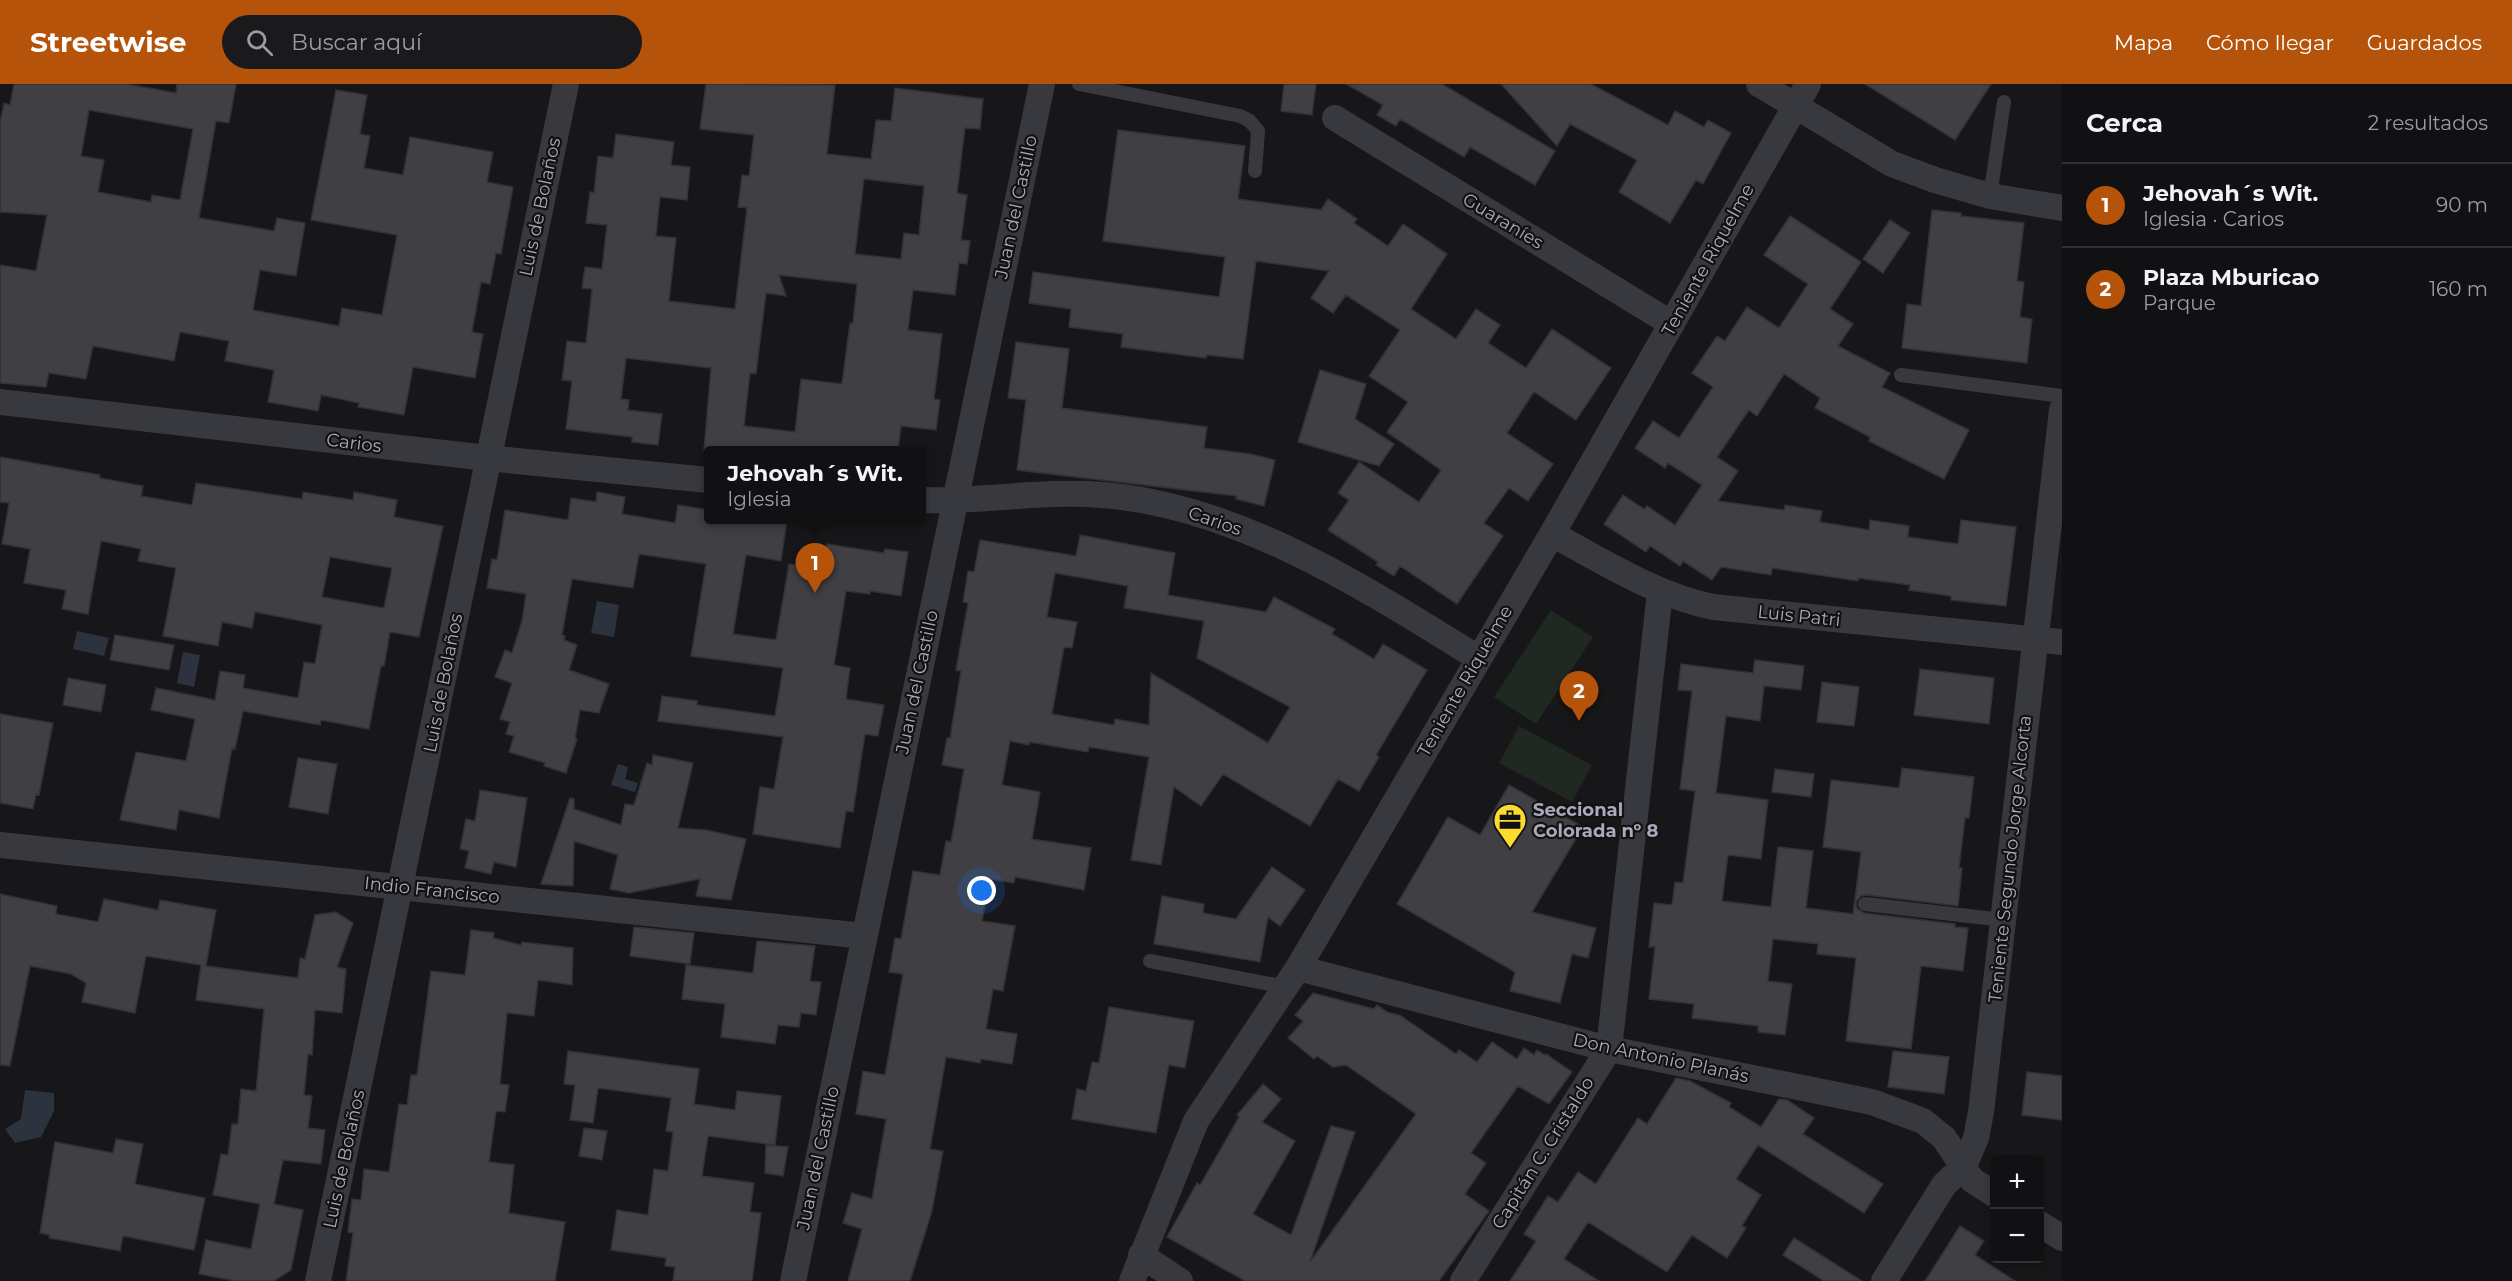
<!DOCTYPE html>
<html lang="es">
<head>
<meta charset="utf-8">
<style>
	:root { --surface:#111113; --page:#1a1a1c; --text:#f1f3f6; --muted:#9c9da0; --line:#303133; --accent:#b45309 }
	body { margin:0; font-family:Montserrat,sans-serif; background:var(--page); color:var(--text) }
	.controls { position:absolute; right:18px; bottom:18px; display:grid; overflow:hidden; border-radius:6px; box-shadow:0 3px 9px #0003 }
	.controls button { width:54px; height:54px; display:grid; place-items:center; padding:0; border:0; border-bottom:2px solid var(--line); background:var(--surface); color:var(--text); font:30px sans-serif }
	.you { position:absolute; left:982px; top:807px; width:21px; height:21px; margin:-15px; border:4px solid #fff; border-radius:50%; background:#1a73e8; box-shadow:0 0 0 9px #1a73e833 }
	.badge { display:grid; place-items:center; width:39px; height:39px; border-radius:50%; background:var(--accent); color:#fff; font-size:20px; font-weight:700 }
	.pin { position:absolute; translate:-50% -50px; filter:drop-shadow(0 2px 3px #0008) }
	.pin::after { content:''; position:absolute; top:32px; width:21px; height:18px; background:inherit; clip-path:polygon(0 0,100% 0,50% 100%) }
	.popup { position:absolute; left:704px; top:362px; width:222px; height:78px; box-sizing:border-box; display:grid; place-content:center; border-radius:6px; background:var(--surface); filter:drop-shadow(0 2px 4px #0005); font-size:20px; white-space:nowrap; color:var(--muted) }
	.popup b { font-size:22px; color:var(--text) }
	.popup::after { content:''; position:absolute; left:50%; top:100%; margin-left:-12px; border:12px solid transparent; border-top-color:var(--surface) }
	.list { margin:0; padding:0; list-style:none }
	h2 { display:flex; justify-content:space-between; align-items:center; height:78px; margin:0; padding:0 24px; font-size:26px }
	h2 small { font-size:20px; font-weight:400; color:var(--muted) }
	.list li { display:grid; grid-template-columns:39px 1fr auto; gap:18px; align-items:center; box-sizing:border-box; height:84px; padding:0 24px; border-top:2px solid var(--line) }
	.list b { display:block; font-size:22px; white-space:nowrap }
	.list p { margin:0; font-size:20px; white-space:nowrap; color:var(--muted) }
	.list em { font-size:20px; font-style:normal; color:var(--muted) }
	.icon { flex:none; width:33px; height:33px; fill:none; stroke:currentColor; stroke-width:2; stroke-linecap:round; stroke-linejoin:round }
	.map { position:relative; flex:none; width:2062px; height:1197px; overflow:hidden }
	header { display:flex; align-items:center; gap:36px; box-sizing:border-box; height:84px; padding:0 30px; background:var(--accent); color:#fff }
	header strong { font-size:28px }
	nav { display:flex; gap:33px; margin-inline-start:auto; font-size:21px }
	.search { width:420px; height:54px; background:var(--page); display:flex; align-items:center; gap:15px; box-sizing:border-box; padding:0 21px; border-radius:33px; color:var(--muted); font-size:22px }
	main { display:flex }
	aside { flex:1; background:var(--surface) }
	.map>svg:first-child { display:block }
	.green { fill:#1f2821 }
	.water { fill:#2c333e }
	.building { fill:#3f3f44; stroke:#323135; stroke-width:1.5; fill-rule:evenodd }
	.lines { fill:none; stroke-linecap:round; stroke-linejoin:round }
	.service { stroke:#38383f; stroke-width:14 }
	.minor { stroke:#38383f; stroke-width:26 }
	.labels { text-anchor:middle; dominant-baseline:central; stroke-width:4.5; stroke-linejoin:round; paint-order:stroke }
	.street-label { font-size:18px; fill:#a9abba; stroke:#121214 }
	.poi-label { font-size:18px; font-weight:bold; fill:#a9abba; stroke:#121214; text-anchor:start }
</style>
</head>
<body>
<header>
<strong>Streetwise</strong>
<div class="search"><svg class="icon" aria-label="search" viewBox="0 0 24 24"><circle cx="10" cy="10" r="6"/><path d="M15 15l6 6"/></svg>Buscar aquí</div>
<nav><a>Mapa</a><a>Cómo llegar</a><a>Guardados</a></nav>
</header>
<main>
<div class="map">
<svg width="2062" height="1197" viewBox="0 0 2062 1197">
	<rect width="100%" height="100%" fill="#171719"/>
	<path class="green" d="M 1551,526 L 1593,553 L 1536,640 L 1494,613 Z
		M 1519,642 L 1592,681 L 1572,718 L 1499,679 Z"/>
	<path class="water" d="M 597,517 L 619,521 L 614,553 L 591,549 Z
		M 77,547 L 109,554 L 104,572 L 73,565 Z
		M 183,568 L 200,571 L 194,603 L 177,599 Z
		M 618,680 L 628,683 L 625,695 L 638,699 L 635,708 L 611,701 Z
		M 25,1006 L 54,1009 L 54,1027 L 41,1053 L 15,1059 L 5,1045 L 21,1035 Z"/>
	<path class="building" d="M 14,0 L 127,0 L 176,9 L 177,0 L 236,0 L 229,39 L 216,37 L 199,134 L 274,147 L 277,134 L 305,139 L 296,192 L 260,186 L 253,226 L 339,242 L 342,224 L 382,231 L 397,151 L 311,136 L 336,6 L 367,11 L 360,50 L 370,52 L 364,84 L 403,91 L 410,53 L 493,68 L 487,98 L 513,103 L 501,170 L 496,169 L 490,200 L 481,198 L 472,248 L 483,250 L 475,294 L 413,283 L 404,331 L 358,323 L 359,319 L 321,311 L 318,327 L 268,318 L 274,286 L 225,277 L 229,257 L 180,248 L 174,277 L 93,262 L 86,295 L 49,289 L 46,303 L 0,299 L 0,181 L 36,187 L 47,131 L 0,128 L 0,39 L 4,19 L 10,21 ZM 89,26 L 193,45 L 180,116 L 152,111 L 151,118 L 98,108 L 104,76 L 81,72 Z
		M 706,0 L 835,1 L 827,70 L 871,75 L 876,36 L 891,37 L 895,4 L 983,15 L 980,45 L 965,44 L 957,109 L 967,111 L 961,156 L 970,157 L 967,180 L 959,179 L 955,211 L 913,206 L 908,246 L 942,250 L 934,315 L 940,316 L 936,346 L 901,342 L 898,366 L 704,366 L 711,284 L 626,274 L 621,315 L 629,316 L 628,326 L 662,330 L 658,361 L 632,358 L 632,353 L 566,345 L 572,297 L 562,296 L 567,257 L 586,259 L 592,205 L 582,204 L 585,183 L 602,185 L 607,141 L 586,139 L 590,108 L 594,109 L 598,72 L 613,74 L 616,50 L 674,58 L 671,81 L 690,83 L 687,116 L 660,113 L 656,152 L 676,154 L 669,217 L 735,225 L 747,124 L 738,123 L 742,91 L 749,92 L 754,51 L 700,45 ZM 864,95 L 924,102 L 919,151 L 904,149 L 901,175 L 855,170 ZM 779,191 L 857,200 L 853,239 L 850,239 L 842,300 L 801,295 L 795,348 L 744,342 L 750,289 L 756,290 L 766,209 L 786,212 Z
		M 1284,0 L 1316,0 L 1312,31 L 1281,27 Z
		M 1346,0 L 1442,0 L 1555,67 L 1535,101 L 1470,63 L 1464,73 L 1400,35 L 1396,42 L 1377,31 L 1383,21 Z
		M 1501,0 L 1591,0 L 1668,41 L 1675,27 L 1704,43 L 1708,36 L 1731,49 L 1703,100 L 1696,96 L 1670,139 L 1619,108 L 1637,76 L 1570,40 L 1557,62 Z
		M 1865,0 L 1991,0 L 1955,56 Z
		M 1118,46 L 1245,62 L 1238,115 L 1321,126 L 1328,115 L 1357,135 L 1354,139 L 1388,162 L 1403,140 L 1447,170 L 1411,225 L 1456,255 L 1476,225 L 1500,241 L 1488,259 L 1526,284 L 1552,245 L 1611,284 L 1576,336 L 1534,308 L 1507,349 L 1553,380 L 1528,417 L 1509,404 L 1484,439 L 1503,452 L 1457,520 L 1400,482 L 1394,492 L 1376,481 L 1378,478 L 1328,446 L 1349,416 L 1338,409 L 1359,378 L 1419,418 L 1441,386 L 1387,348 L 1408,318 L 1369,292 L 1400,246 L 1346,211 L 1333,229 L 1311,214 L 1329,187 L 1256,177 L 1243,275 L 1207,271 L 1206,274 L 1121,263 L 1123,250 L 1069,243 L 1071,225 L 1029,219 L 1033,188 L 1219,213 L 1225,173 L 1103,157 Z
		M 1932,126 L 1961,129 L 1961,132 L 2024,139 L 2017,197 L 2024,198 L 2020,233 L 2032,235 L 2027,279 L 1902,264 L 1907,220 L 1921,222 Z
		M 1790,132 L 1861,178 L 1830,225 L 1853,240 L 1838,262 L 1890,289 L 1882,303 L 1969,346 L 1944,395 L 1869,357 L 1870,353 L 1815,324 L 1820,314 L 1784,290 L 1757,332 L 1749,326 L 1717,373 L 1738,387 L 1718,417 L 1784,426 L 1785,421 L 1822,427 L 1820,438 L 1869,446 L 1870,436 L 1909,442 L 1908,453 L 1958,460 L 1961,436 L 2016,443 L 2006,522 L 1951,516 L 1951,512 L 1909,506 L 1910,501 L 1858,494 L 1858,497 L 1772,484 L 1771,491 L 1721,483 L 1712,496 L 1683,477 L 1680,482 L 1650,462 L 1646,468 L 1604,440 L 1623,411 L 1644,425 L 1647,422 L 1675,441 L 1702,401 L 1668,379 L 1665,384 L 1635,364 L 1653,337 L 1679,354 L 1713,303 L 1692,289 L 1717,252 L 1725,257 L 1747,223 L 1779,244 L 1808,200 L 1764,171 Z
		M 1890,136 L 1910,149 L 1883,189 L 1863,175 Z
		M 1016,258 L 1069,265 L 1062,324 L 1207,343 L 1204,364 L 1250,370 L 1275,376 L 1264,422 L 1236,415 L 1237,412 L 1017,386 L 1026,316 L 1008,314 Z
		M 1320,286 L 1366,300 L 1355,335 L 1394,360 L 1379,382 L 1298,358 Z
		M 0,373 L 100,391 L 100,394 L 143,402 L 141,412 L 192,421 L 196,399 L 302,415 L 303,408 L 353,416 L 354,408 L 397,416 L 394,433 L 443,442 L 419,553 L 390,548 L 384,582 L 381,582 L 369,645 L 321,636 L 320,641 L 243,627 L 235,665 L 232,664 L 219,734 L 179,726 L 176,746 L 120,736 L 136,668 L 186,677 L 195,635 L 151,626 L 156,604 L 215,616 L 220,587 L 245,591 L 243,604 L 298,614 L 304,578 L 315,580 L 322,541 L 255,528 L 252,544 L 222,538 L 218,562 L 163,552 L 176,484 L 138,477 L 141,465 L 101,457 L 88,530 L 62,525 L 66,506 L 24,499 L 30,465 L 2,460 L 9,419 L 0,418 ZM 330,473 L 392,484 L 384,524 L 322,513 Z
		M 597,408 L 625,413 L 622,430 L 675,439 L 678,421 L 708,426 L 708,435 L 787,435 L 781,477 L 746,471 L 733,550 L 776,556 L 789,480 L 823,485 L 827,460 L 884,469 L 885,465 L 908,468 L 901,512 L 870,507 L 870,510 L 846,507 L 834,581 L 850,584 L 846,615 L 884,621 L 878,652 L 865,650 L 853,728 L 846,727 L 840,764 L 753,750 L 760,703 L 774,705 L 783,653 L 658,637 L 662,612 L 697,617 L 697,621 L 775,632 L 783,584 L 691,572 L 706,480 L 639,470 L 633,504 L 572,495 L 562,551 L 565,552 L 564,556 L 577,561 L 569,586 L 609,600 L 599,629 L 580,626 L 575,654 L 577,655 L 566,689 L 544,682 L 545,679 L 509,668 L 514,652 L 506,650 L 510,638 L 500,635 L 512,599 L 495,593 L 505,566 L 512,569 L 522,537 L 526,510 L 487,504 L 492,475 L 497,476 L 505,426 L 568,436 L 571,414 L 596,418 Z
		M 1080,451 L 1175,469 L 1168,511 L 1266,528 L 1274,513 L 1335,545 L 1332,550 L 1374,575 L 1383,560 L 1427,586 L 1376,671 L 1379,673 L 1359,707 L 1338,695 L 1310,742 L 1223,690 L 1201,722 L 1174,703 L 1161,781 L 1131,776 L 1149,673 L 1089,663 L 1088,668 L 1029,658 L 1029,661 L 1010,657 L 1002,701 L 1040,708 L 1032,755 L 1091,764 L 1084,806 L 1015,793 L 1014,799 L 990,795 L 982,837 L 1015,842 L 1003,907 L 993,905 L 986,945 L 1017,950 L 1012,980 L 981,975 L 980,979 L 946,973 L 930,1065 L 943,1067 L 932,1127 L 910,1197 L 848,1197 L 862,1145 L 843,1139 L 852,1109 L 872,1115 L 886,1035 L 856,1030 L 863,987 L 885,991 L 903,890 L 889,888 L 895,854 L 901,855 L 913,787 L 940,791 L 946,757 L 951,758 L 964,685 L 942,681 L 947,654 L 950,654 L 961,587 L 956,586 L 968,519 L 963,518 L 968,487 L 974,488 L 980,456 L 1076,472 ZM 1055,489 L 1128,502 L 1124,524 L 1204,537 L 1197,574 L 1290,623 L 1268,659 L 1151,589 L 1149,641 L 1115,635 L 1114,641 L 1052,630 L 1064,563 L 1072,564 L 1077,538 L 1047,533 Z
		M 115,551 L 174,561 L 169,586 L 110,576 Z
		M 1755,576 L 1804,582 L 1801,606 L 1764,602 L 1760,637 L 1726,632 L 1716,709 L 1768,716 L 1761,775 L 1728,771 L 1722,817 L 1771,823 L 1778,763 L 1813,767 L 1806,824 L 1853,830 L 1861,768 L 1823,763 L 1831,696 L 1899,704 L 1902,684 L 1974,693 L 1969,734 L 1965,734 L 1959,784 L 1962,784 L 1958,822 L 1866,811 L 1861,812 L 1856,818 L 1857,824 L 1864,829 L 1955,840 L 1955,843 L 1968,844 L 1963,887 L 1921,882 L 1911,965 L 1846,957 L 1856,874 L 1817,870 L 1818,860 L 1773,855 L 1768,897 L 1792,900 L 1785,951 L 1758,948 L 1758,942 L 1692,934 L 1694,920 L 1649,915 L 1655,863 L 1649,863 L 1654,819 L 1672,821 L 1675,798 L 1683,799 L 1695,707 L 1680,705 L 1692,607 L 1678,606 L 1681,580 L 1753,589 Z
		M 1920,585 L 1994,594 L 1989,640 L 1914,631 Z
		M 68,594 L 106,601 L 101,628 L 63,621 Z
		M 1822,598 L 1859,603 L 1854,642 L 1817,638 Z
		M 0,630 L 53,639 L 39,711 L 36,710 L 33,725 L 0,719 Z
		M 653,671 L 693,679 L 678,744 L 706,746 L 746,755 L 731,816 L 696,812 L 700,795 L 629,809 L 610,805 L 618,771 L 574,757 L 573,802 L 541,800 L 570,714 L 574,715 L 574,725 L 621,741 L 625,720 L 634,721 L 647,679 L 652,681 Z
		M 298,674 L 337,680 L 328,730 L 289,723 Z
		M 1775,685 L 1814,690 L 1811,713 L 1772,708 Z
		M 1509,701 L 1583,743 L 1532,828 L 1596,844 L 1588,874 L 1572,870 L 1560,919 L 1510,907 L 1515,888 L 1397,820 L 1448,733 L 1480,751 Z
		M 480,706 L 527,714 L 516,783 L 494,778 L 491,790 L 465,784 L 469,767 L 460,765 L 466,735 L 475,737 Z
		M 1272,783 L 1305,806 L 1280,842 L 1268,833 L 1260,878 L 1154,860 L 1162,812 L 1204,820 L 1203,829 L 1236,835 Z
		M 0,810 L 57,822 L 56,830 L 98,838 L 104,815 L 158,826 L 160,816 L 216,826 L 206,882 L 298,894 L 300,874 L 305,875 L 315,831 L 336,828 L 353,839 L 337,883 L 346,885 L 342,929 L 315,926 L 312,971 L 308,970 L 304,1011 L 312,1012 L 308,1044 L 325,1046 L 321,1080 L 283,1076 L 274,1120 L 303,1126 L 291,1186 L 274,1197 L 236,1197 L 199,1190 L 206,1156 L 251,1165 L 260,1120 L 213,1111 L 221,1070 L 228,1071 L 232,1040 L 238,1040 L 241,1005 L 256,1007 L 264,925 L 196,916 L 201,881 L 146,872 L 135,929 L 82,918 L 86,899 L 71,890 L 30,882 L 10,982 L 0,981 Z
		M 634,843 L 694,849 L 690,880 L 630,872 Z
		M 471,846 L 494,849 L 493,854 L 521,861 L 522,858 L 573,864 L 572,901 L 538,896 L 534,932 L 507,929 L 500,1000 L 509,1001 L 505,1028 L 496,1027 L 489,1078 L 514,1081 L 509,1129 L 565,1138 L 555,1197 L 346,1197 L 353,1149 L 348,1148 L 352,1115 L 361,1116 L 364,1085 L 389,1088 L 399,1020 L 407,1021 L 411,991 L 417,991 L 431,887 L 465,891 Z
		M 757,857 L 815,862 L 810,897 L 821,898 L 816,931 L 801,929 L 799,943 L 778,941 L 775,960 L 721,953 L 725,920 L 682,915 L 686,881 L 753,889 Z
		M 1313,909 L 1374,925 L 1377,921 L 1387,928 L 1401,932 L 1456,970 L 1459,966 L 1477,978 L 1492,958 L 1517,975 L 1524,964 L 1534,971 L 1537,966 L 1545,971 L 1546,970 L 1572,988 L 1549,1020 L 1518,1002 L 1471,1069 L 1486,1079 L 1465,1110 L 1489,1127 L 1439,1197 L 1245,1197 L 1167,1153 L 1197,1099 L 1200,1101 L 1239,1033 L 1237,1031 L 1263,1000 L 1281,1015 L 1262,1038 L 1295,1057 L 1253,1130 L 1291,1151 L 1331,1042 L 1355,1048 L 1310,1178 L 1416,1030 L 1346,981 L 1333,983 L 1317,972 L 1314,975 L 1288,954 L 1303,937 L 1295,931 Z
		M 1109,923 L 1194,937 L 1185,984 L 1169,981 L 1156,1049 L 1072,1035 L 1077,1005 L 1086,1007 L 1092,978 L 1099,979 Z
		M 568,967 L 699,985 L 694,1020 L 735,1026 L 737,1007 L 781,1012 L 775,1061 L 708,1052 L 702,1092 L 754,1099 L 750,1128 L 761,1129 L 752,1197 L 673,1197 L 675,1183 L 665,1182 L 666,1174 L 611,1166 L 617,1126 L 648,1131 L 654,1085 L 668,1087 L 673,1048 L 666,1047 L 671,1014 L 598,1004 L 593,1039 L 570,1036 L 575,1001 L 564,1000 Z
		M 1893,967 L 1949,973 L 1944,1010 L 1888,1003 Z
		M 2027,988 L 2062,992 L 2062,1036 L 2022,1031 Z
		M 1676,994 L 1690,997 L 1731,1019 L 1729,1023 L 1761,1043 L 1779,1015 L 1787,1016 L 1814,1034 L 1803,1050 L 1883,1100 L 1864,1129 L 1758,1061 L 1736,1095 L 1761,1111 L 1742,1142 L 1746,1144 L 1727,1174 L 1692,1151 L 1667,1188 L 1588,1138 L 1564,1175 L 1599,1197 L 1510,1197 L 1536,1157 L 1524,1150 L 1548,1112 L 1558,1118 L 1578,1088 L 1596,1100 L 1638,1034 L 1647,1040 Z
		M 584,1044 L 607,1047 L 602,1076 L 579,1072 Z
		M 116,1055 L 143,1060 L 135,1100 L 205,1114 L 194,1166 L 123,1152 L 120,1167 L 49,1154 L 50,1151 L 40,1149 L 55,1058 L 113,1069 Z
		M 766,1061 L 788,1063 L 783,1092 L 765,1089 Z
		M 1960,1142 L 1984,1157 L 1975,1171 L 2015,1197 L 1925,1197 Z
		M 1794,1154 L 1862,1197 L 1824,1197 L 1783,1171 Z"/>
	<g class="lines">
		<path class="service" d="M 1079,0 L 1240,32 L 1250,37 L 1258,47 L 1255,87
			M 1990,112 L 2004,18
			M 1901,291 L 2062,312
			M 1865,820 L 2003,836
			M 1150,877 L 1286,903"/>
		<path class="minor" d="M 1759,0 L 1892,80 L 1935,96 L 1990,112 L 2062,124
			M 1335,34 L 1672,240
			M 0,318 L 487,374 L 708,396
			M 922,416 C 982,418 1042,406 1103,411 C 1239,422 1365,504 1478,574
			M 1552,450 C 1604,478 1655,511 1713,523 L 2062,558
			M 0,761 L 864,852
			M 1298,884 L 1609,965 L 1872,1018 L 1923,1037 L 1944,1054 L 1972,1096 L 1994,1110
			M 2040,1140 L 2062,1154
			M 1141,1171 L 1180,1197
			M 318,1197 C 403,798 482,399 566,0
			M 793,1197 L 1042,0
			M 1132,1197 L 1196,1037 L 1298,884 L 1552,450 L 1808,0
			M 1463,1197 L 1609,965 L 1660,508
			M 1884,1197 L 1944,1101 L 1964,1082 L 1976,1054 L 1981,1028 L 2062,326"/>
	</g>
	<defs>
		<g id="office-pin" transform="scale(1.725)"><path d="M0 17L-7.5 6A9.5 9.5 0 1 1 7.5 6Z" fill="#fbdb2d" stroke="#121214"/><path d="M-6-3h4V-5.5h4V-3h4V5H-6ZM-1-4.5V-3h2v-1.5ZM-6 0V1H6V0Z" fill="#111"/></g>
	</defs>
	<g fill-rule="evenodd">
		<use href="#office-pin" x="1510" y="736"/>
	</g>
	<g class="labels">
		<g class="street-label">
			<text transform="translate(540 123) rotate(-78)">Luis de Bolaños</text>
			<text transform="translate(1016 123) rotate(-78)">Juan del Castillo</text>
			<text transform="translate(1503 137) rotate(31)">Guaraníes</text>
			<text transform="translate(1708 176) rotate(-61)">Teniente Riquelme</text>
			<text transform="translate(354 359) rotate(7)">Carios</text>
			<text transform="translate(1215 437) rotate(19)">Carios</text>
			<text transform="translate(1799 532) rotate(6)">Luis Patri</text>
			<text transform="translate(1465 597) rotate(-60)">Teniente Riquelme</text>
			<text transform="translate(917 598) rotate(-78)">Juan del Castillo</text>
			<text transform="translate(443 599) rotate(-79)">Luis de Bolaños</text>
			<text transform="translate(2010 775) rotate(-84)">Teniente Segundo Jorge Alcorta</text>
			<text transform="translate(432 806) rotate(6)">Indio Francisco</text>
			<text transform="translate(1661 974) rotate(12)">Don Antonio Planás</text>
			<text transform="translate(1543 1069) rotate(-58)">Capitán C. Cristaldo</text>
			<text transform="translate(818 1074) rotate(-78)">Juan del Castillo</text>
			<text transform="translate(344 1075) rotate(-78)">Luis de Bolaños</text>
		</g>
		<g class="poi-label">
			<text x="1533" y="726">Seccional<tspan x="1533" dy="21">Colorada nº 8</tspan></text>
		</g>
	</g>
</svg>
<div class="controls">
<button>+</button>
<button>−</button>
</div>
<div class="you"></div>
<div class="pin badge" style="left:815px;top:509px">1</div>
<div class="popup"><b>Jehovah´s Wit.</b>Iglesia</div>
<div class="pin badge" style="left:1579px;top:637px">2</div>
</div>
<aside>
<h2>Cerca<small>2 resultados</small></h2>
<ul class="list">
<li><span class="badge">1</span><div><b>Jehovah´s Wit.</b><p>Iglesia · Carios</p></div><em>90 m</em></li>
<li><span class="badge">2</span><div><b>Plaza Mburicao</b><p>Parque</p></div><em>160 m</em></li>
</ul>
</aside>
</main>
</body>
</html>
